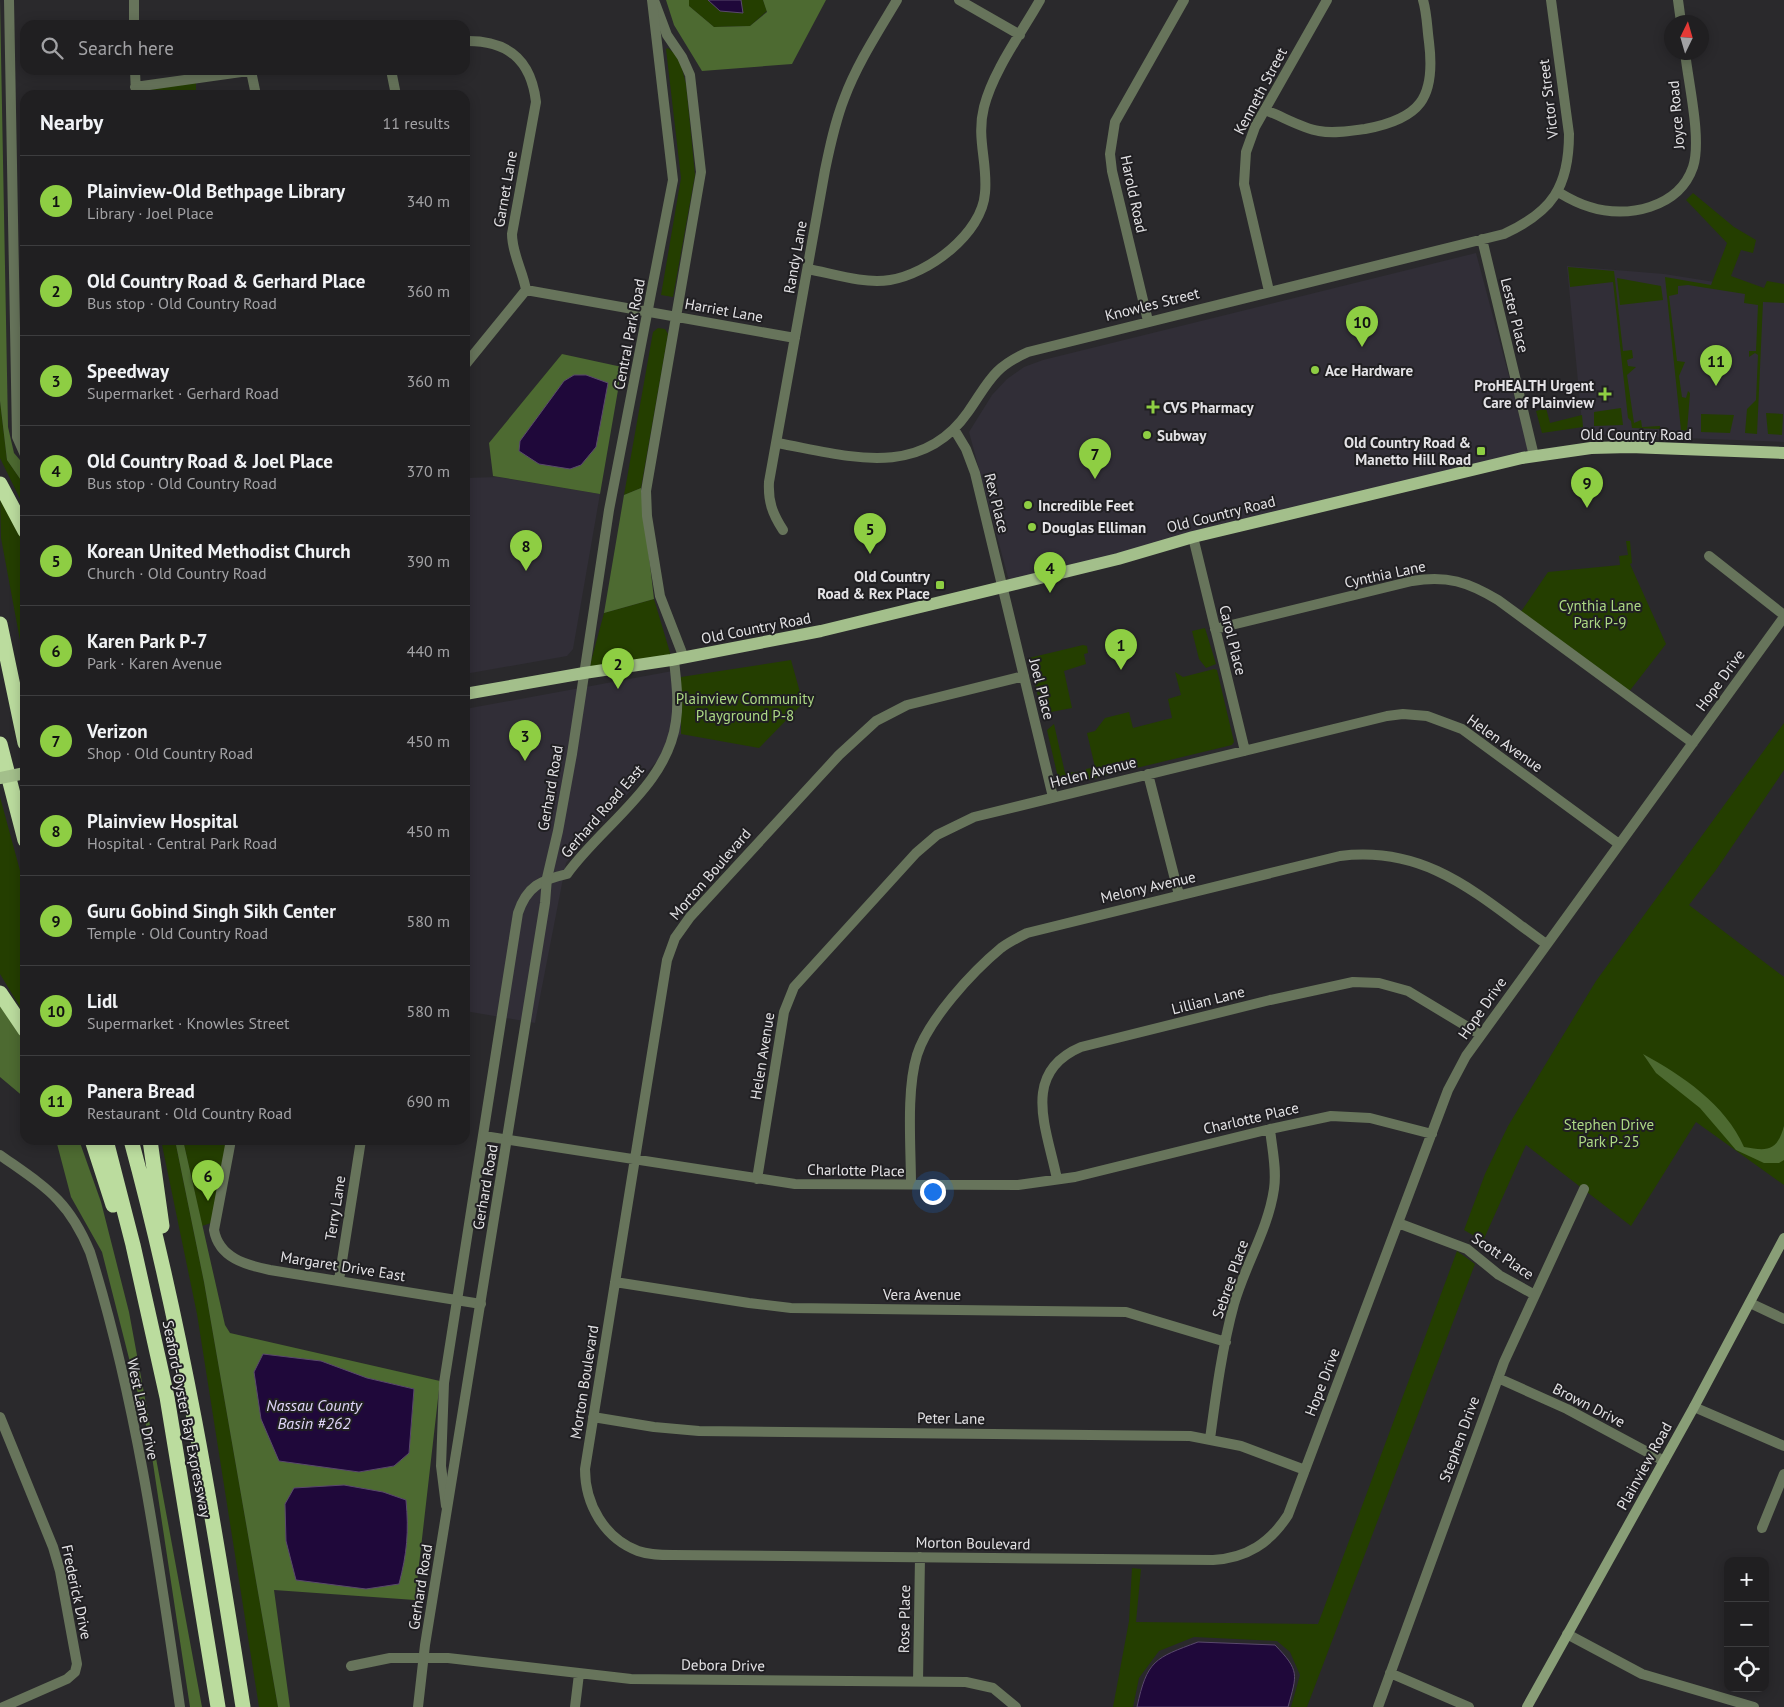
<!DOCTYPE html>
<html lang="en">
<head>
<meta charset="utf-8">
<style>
	:root { --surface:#201f21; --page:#2d2c2e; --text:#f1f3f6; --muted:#a2a2a5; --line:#3d3d3f; --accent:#8ece43 }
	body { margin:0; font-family:"PT Sans",sans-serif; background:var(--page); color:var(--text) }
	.controls { position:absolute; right:15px; bottom:15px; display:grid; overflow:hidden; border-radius:10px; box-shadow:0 2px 12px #0003 }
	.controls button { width:45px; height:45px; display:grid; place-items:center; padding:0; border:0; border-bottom:1px solid var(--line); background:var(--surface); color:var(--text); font:25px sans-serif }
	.compass { position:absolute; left:1664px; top:15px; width:45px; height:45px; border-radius:50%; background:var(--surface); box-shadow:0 2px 12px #0003; rotate:5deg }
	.you { position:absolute; left:932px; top:1191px; width:18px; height:18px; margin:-12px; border:4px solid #fff; border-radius:50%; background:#1a73e8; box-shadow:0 0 0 8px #1a73e833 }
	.badge { display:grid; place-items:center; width:32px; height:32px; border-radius:50%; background:var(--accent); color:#111; font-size:16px; font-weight:700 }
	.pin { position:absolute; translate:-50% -41px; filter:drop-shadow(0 1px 2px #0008) }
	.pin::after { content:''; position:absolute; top:26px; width:18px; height:15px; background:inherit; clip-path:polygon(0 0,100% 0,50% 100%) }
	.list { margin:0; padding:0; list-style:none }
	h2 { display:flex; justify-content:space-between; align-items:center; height:65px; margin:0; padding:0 20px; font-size:21px }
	h2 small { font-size:16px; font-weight:400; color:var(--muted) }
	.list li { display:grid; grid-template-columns:32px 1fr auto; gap:15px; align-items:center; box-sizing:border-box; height:90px; padding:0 20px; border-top:1px solid var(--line) }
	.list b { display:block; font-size:19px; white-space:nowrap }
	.list p { margin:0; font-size:16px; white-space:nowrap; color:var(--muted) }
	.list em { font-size:16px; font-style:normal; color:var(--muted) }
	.icon { flex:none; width:28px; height:28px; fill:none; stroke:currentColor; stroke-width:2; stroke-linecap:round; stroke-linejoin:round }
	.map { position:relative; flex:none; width:1784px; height:1707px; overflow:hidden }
	.search { position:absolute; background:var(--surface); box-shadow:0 2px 12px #0003; left:20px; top:20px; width:450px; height:55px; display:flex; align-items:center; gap:12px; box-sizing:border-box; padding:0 18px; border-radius:15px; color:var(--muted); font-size:19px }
	.panel { position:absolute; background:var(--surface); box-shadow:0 2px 12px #0003; left:20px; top:90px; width:450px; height:1055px; border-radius:15px }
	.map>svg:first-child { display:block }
	.built { fill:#312e37 }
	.green { fill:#243e00 }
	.forest { fill:#4d6a31; fill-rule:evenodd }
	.water { fill:#1f083a; stroke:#5a496d }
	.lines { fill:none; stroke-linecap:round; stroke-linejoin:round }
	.minor { stroke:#67745b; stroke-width:10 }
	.tertiary { stroke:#67745b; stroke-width:10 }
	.secondary { stroke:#899e77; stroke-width:10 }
	.primary { stroke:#a3bf8b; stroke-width:12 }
	.motorway { stroke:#bbdc9e; stroke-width:15 }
	.primary-bridge { stroke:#a3bf8b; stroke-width:12 }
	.poi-dot { fill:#8ece43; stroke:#201f22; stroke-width:2 }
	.labels { text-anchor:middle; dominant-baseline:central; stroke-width:4; stroke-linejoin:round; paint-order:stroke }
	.street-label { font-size:15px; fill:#e3e2e5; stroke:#201f22 }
	.poi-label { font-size:15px; font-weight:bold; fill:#e3e2e5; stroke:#201f22; text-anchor:start }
	.park-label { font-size:15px; fill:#acd884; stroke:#201f22 }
	.water-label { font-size:16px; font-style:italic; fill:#e0d6f9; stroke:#201f22 }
</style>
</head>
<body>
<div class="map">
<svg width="1784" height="1707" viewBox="0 0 1784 1707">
	<rect width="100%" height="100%" fill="#2a292c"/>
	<path class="built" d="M 1476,253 L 1529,451 L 1009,581 L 969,432 L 992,395 L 1007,379 L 1024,367 L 1043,360 Z
		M 1567,266 L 1664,274 L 1784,293 L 1784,442 L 1583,434 Z
		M 498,477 L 600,494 L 573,649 L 567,656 L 465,674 L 465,478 Z
		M 678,670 L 681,677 L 681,734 L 566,863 L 535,1023 L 465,1011 L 465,709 Z"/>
	<path class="green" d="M 689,0 L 763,0 L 767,11 L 750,26 L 714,27 L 689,6 Z
		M 668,48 L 675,54 L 681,65 L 686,84 L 695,175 L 673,297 L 661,295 L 681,178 L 666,49 Z
		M 196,79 L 196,95 L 136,95 L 135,87 Z
		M 1693,193 L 1734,227 L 1756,240 L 1753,253 L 1741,250 L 1731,276 L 1764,288 L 1767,281 L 1784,284 L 1784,303 L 1763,302 L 1757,434 L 1745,433 L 1747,409 L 1756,400 L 1758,355 L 1755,353 L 1749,357 L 1749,351 L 1756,351 L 1758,305 L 1744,303 L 1745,294 L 1688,285 L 1678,286 L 1678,294 L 1669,296 L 1677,361 L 1685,362 L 1679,376 L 1682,397 L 1686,398 L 1688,391 L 1690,393 L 1687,431 L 1681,430 L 1665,277 L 1711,285 L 1727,243 L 1686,200 Z
		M 1568,267 L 1614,271 L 1623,351 L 1632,350 L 1633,358 L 1627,360 L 1628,366 L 1636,367 L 1627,375 L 1634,423 L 1641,420 L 1642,427 L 1660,426 L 1660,429 L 1632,428 L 1631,421 L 1628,418 L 1613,282 L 1570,287 Z
		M 1617,278 L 1661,286 L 1663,300 L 1620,305 Z
		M 658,328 L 665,329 L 668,334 L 641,488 L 624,495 L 653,332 Z
		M 0,401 L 7,460 L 25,486 L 25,509 L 0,458 Z
		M 1546,408 L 1550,423 L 1582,415 L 1583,427 L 1542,433 L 1536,411 Z
		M 1621,408 L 1623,425 L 1594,426 L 1594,412 Z
		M 1766,413 L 1783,414 L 1782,435 L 1768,434 Z
		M 1701,414 L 1734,415 L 1730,433 L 1701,432 Z
		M 0,494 L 25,542 L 25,667 L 1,538 Z
		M 1626,541 L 1630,541 L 1632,563 L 1630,564 L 1666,644 L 1628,693 L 1520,613 L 1548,572 L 1620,565 L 1619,556 L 1628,555 Z
		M 654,599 L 671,656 L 589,669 L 604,613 Z
		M 1205,628 L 1216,664 L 1206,668 L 1199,659 L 1192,631 Z
		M 1083,645 L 1087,646 L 1088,653 L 1084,654 L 1086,664 L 1064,671 L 1072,708 L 1051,712 L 1041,709 L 1029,658 Z
		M 791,660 L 803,703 L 759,748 L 681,734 L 681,677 Z
		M 1214,669 L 1217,670 L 1234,742 L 1232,745 L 1066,785 L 1059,782 L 1047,730 L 1054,724 L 1065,773 L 1086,771 L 1086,769 L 1095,767 L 1087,733 L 1095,731 L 1105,718 L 1129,712 L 1133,728 L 1172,718 L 1168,699 L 1181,695 L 1175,672 L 1183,677 Z
		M 1784,723 L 1784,770 L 1716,870 L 1689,905 L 1784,977 L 1784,1185 L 1696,1122 L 1631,1226 L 1526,1145 L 1483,1241 L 1464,1230 L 1485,1174 L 1508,1126 L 1596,981 Z
		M 0,797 L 25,889 L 25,1015 L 0,974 Z
		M 161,1140 L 175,1140 L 204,1282 L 278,1707 L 259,1707 L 197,1314 Z
		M 183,1140 L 231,1140 L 214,1222 L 202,1226 Z
		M 1457,1251 L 1475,1264 L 1307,1707 L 1291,1707 L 1300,1675 L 1290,1652 L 1277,1641 L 1194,1637 L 1159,1651 L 1139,1678 L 1133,1707 L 1113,1707 L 1129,1621 L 1132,1568 L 1141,1569 L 1136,1622 L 1318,1624 Z"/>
	<path class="forest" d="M 0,0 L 8,427 L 14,453 L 25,466 L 25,486 L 7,460 L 0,401 Z
		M 666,0 L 689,0 L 689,6 L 714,27 L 750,26 L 767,12 L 763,0 L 826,0 L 792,64 L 702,71 L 674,25 Z
		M 562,354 L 622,367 L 600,494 L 493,476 L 489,443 Z
		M 641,488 L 654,599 L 604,613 L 624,495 Z
		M 0,1003 L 25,1039 L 25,1098 L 0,1077 Z
		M 1643,1054 C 1683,1076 1725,1104 1744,1147 C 1767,1151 1777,1152 1784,1126 L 1784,1160 L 1779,1163 L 1764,1163 L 1736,1150 L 1700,1108 L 1656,1073 Z
		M 56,1140 L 79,1140 L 101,1202 L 129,1312 L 202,1707 L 190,1707 L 149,1437 L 102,1252 L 71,1197 Z
		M 175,1140 L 183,1140 L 225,1325 L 230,1333 L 440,1381 L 415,1600 L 274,1590 L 290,1707 L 278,1707 L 204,1282 ZM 367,1378 L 414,1389 L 409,1453 L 394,1466 L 359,1472 L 279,1460 Z"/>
	<path class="water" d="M 708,0 L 741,0 L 743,13 L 720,11 Z
		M 574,375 L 586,375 L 608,383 L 596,447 L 581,465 L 570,469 L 539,464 L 519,451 L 520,441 L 564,381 Z
		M 263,1354 L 321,1361 L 367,1378 L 414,1389 L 409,1453 L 394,1466 L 359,1472 L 279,1461 L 261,1419 L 254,1372 Z
		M 344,1485 L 383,1492 L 406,1500 C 409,1532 407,1553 399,1584 L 366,1589 L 296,1580 L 286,1541 L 285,1504 L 294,1488 Z
		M 1198,1642 L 1275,1645 C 1300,1671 1297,1674 1288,1707 L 1137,1707 C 1147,1660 1155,1658 1198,1642 Z"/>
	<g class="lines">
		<path class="minor" d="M 9,0 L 17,437 L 25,455
			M 134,0 L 134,25
			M 959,0 L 1020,35
			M 1678,0 L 1681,22
			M 655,3 L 667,35 L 682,57 L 690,75 L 701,172 L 646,491 L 647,516 L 660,596 L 684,658
			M 465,41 C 507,40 531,59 536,102 L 512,234 C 512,254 523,271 526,290
			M 135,70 L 136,95
			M 391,70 L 396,95
			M 251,71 L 256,95
			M 135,87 L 256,70
			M 1265,110 C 1282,116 1301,128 1319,131 C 1334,134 1350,131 1365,129 C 1420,119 1436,98 1429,42 C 1427,28 1427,13 1423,0
			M 1558,192 C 1568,198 1579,204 1590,207 C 1627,219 1679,208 1693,167 C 1702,139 1688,82 1685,52
			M 1482,239 L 1534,456
			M 808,269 C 834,274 863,284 890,280 C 928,274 982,234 985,193 C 988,163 976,138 984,107 C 993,71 1022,32 1040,0
			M 526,290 L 795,338
			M 1269,291 L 1244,184 L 1246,152 L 1255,127 L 1327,0
			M 1148,321 L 1112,171 L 1110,154 L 1115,122 L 1184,0
			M 465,365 L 526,290
			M 954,429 L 966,449 L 975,473 L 1053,797
			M 777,443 C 845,455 920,481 968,412 C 989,382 992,368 1028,352 L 1504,234 C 1552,212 1569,187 1569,134 L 1551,0
			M 783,530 C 772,513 768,501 769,482 L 825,170 C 830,146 835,122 844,99 C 857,64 878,32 897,0
			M 1193,537 L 1245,751
			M 1709,556 L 1784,615
			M 1215,629 L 1412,581 C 1447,575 1468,582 1498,600 L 1693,743
			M 1024,676 L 907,705 L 876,721 L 839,755 L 690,917 L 675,938 L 667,960 L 585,1469 C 585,1504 604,1538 638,1551 C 649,1555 661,1555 673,1555 L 1213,1560 C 1247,1558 1270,1543 1288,1515 L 1448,1090 L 1466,1056 L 1784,617
			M 1148,774 L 1179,895
			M 484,1136 L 795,1184 L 1018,1185 L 1075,1177 L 1270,1129 L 1331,1116 L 1370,1118 L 1432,1134
			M 231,1140 L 214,1230 C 219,1258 246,1265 270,1270 L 481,1304
			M 0,1155 C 45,1187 68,1199 90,1252 C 136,1399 158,1555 180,1707
			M 757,1179 L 784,1012 L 794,987 L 916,853 L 937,835 L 974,817 L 1387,716 L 1403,714 L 1427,716 L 1462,729 L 1619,844
			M 1057,1179 C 1047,1129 1020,1073 1081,1047 L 1270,1000 L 1353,982 L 1379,983 L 1408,991 L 1481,1035
			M 911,1185 C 911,1147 906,1091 917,1055 C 928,1020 972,972 1001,948 C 1009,942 1019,937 1027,933 L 1340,856 C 1428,845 1479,896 1546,944
			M 1398,1223 L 1467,1249 L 1499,1275 L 1535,1295
			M 339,1280 L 361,1140
			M 615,1282 L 749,1303 L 791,1308 L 1126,1312 L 1226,1342
			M 1750,1303 L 1784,1319
			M 1498,1378 L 1567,1409 L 1664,1461
			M 1694,1407 L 1784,1446
			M 0,1417 L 53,1547 L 60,1571 L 77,1664 L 75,1672 L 67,1679 L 3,1707
			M 593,1417 L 654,1427 L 699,1431 L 1190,1436 L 1241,1446 L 1305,1470
			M 1210,1439 C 1216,1394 1222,1348 1234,1304 C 1245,1265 1268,1230 1274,1189 C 1277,1169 1272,1149 1270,1129
			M 446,1506 L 441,1466 L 444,1383 L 518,913 C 527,886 541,880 567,874 C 602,825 668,785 676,721 C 679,700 676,680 674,660
			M 1762,1528 L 1784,1474
			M 1567,1634 L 1642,1674 L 1754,1707
			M 351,1666 L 390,1658 L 448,1658 L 631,1679 L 966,1682 L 993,1688 L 1016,1707
			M 1390,1673 L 1469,1707
			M 918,1682 L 920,1557
			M 575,1707 L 579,1674
			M 1378,1707 L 1504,1362 L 1584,1189"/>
		<path class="tertiary" d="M 418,1707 L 425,1645 L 545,903 L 547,878 L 558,831 L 572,754 L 609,510 L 673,180 L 652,0"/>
		<path class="secondary" d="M 1527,1707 L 1694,1407 L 1784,1238"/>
		<path class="primary" d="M 465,694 L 584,673 L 671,660 L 821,631 L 1118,559 L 1193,537 L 1522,458 L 1591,448 L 1630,447 L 1784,453"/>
		<path class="motorway" d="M 0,484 L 25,531
			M 0,624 L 25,743
			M 0,744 L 25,840
			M 0,993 L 25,1030
			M 92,1140 L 113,1205
			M 106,1140 L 133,1245 L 167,1397 L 218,1707
			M 131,1140 C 182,1327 213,1516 243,1707
			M 150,1140 L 162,1226"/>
		<path class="primary-bridge" d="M 0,778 L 25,773"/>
	</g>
	<g class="poi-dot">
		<circle cx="1315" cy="370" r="5"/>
		<path d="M1602.5 386.5h5v5h5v5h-5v5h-5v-5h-5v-5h5z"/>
		<path d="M1150.5 399.5h5v5h5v5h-5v5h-5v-5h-5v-5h5z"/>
		<circle cx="1147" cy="435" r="5"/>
		<rect x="1476" y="446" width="10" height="10" rx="2.5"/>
		<circle cx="1028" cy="505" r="5"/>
		<circle cx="1032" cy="527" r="5"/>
		<rect x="935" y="580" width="10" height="10" rx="2.5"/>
	</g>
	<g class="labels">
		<g class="street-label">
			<text transform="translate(1260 91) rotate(-62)">Kenneth Street</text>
			<text transform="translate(1548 99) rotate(-97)">Victor Street</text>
			<text transform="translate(1676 115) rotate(-95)">Joyce Road</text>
			<text transform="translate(505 189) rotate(-80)">Garnet Lane</text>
			<text transform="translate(1134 194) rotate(78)">Harold Road</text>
			<text transform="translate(795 257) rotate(-80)">Randy Lane</text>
			<text transform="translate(1152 304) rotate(-14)">Knowles Street</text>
			<text transform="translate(724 310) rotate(10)">Harriet Lane</text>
			<text transform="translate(1515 315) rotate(76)">Lester Place</text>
			<text transform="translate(629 334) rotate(-79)">Central Park Road</text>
			<text x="1636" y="434">Old Country Road</text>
			<text transform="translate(997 503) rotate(76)">Rex Place</text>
			<text transform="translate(1221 514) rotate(-14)">Old Country Road</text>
			<text transform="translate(1385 574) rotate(-12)">Cynthia Lane</text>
			<text transform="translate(756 628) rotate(-11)">Old Country Road</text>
			<text transform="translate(1233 640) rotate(76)">Carol Place</text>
			<text transform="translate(1720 680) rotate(-54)">Hope Drive</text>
			<text transform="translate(1042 689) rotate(76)">Joel Place</text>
			<text transform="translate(1505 743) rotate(35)">Helen Avenue</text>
			<text transform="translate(1093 772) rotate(-14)">Helen Avenue</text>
			<text transform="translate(550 788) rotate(-80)">Gerhard Road</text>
			<text transform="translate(602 811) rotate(-49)">Gerhard Road East</text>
			<text transform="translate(710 874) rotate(-49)">Morton Boulevard</text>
			<text transform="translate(1148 887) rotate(-13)">Melony Avenue</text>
			<text transform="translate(1208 1000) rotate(-14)">Lillian Lane</text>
			<text transform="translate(1482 1008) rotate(-55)">Hope Drive</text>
			<text transform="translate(762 1056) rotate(-81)">Helen Avenue</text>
			<text transform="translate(1251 1118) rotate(-13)">Charlotte Place</text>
			<text transform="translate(856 1170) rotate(1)">Charlotte Place</text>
			<text transform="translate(485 1187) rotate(-80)">Gerhard Road</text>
			<text transform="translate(335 1208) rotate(-81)">Terry Lane</text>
			<text transform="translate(1503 1256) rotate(34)">Scott Place</text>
			<text transform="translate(343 1266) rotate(9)">Margaret Drive East</text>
			<text transform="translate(1230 1279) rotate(-71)">Sebree Place</text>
			<text x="922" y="1294">Vera Avenue</text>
			<text transform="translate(584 1382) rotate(-81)">Morton Boulevard</text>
			<text transform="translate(1322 1382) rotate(-69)">Hope Drive</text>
			<text transform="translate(1589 1405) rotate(27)">Brown Drive</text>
			<text transform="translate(143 1409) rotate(78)">West Lane Drive</text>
			<text transform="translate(951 1418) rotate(1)">Peter Lane</text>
			<text transform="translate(187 1419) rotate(79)">Seaford-Oyster Bay Expressway</text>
			<text transform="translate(1459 1439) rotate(-70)">Stephen Drive</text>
			<text transform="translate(1644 1466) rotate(-61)">Plainview Road</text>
			<text transform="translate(973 1543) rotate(1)">Morton Boulevard</text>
			<text transform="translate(420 1587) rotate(-81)">Gerhard Road</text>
			<text transform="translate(77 1592) rotate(78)">Frederick Drive</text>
			<text transform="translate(904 1619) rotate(-89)">Rose Place</text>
			<text transform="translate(723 1665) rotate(1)">Debora Drive</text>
		</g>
		<g class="poi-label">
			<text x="1325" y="370">Ace Hardware</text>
			<text x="1594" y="385" text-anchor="end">ProHEALTH Urgent<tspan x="1594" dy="17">Care of Plainview</tspan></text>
			<text x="1163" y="407">CVS Pharmacy</text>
			<text x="1157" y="435">Subway</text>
			<text x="1471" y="442" text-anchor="end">Old Country Road &amp;<tspan x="1471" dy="17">Manetto Hill Road</tspan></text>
			<text x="1038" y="505">Incredible Feet</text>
			<text x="1042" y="527">Douglas Elliman</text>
			<text x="930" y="576" text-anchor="end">Old Country<tspan x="930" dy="17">Road &amp; Rex Place</tspan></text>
		</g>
		<g class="park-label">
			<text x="1600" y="605">Cynthia Lane<tspan x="1600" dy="17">Park P-9</tspan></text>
			<text x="745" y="698">Plainview Community<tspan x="745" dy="17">Playground P-8</tspan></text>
			<text x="1609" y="1124">Stephen Drive<tspan x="1609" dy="17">Park P-25</tspan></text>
		</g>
		<g class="water-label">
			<text x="314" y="1405">Nassau County<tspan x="314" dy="18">Basin #262</tspan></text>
		</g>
	</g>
</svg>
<div class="controls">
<button>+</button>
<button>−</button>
<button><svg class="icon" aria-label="locate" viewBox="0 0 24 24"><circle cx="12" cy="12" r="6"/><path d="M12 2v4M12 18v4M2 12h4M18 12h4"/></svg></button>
</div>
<svg class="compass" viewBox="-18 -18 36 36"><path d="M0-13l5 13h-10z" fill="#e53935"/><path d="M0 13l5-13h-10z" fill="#a2a2a5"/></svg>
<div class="you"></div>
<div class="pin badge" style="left:1121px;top:670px">1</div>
<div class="pin badge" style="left:618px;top:689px">2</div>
<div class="pin badge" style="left:525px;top:761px">3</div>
<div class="pin badge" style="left:1050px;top:593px">4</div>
<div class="pin badge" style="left:870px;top:554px">5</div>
<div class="pin badge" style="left:208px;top:1201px">6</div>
<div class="pin badge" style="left:1095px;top:479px">7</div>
<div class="pin badge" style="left:526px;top:571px">8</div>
<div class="pin badge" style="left:1587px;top:508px">9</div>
<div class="pin badge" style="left:1362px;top:347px">10</div>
<div class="pin badge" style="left:1716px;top:386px">11</div>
<div class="search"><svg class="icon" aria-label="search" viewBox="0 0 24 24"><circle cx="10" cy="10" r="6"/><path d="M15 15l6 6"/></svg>Search here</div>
<section class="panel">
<h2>Nearby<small>11 results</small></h2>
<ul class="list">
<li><span class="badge">1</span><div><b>Plainview-Old Bethpage Library</b><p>Library · Joel Place</p></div><em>340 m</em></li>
<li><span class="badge">2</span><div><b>Old Country Road &amp; Gerhard Place</b><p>Bus stop · Old Country Road</p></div><em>360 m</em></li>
<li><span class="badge">3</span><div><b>Speedway</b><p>Supermarket · Gerhard Road</p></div><em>360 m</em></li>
<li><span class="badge">4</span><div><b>Old Country Road &amp; Joel Place</b><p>Bus stop · Old Country Road</p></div><em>370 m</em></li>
<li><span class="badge">5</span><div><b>Korean United Methodist Church</b><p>Church · Old Country Road</p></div><em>390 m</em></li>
<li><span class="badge">6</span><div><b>Karen Park P-7</b><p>Park · Karen Avenue</p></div><em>440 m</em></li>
<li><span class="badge">7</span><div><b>Verizon</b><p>Shop · Old Country Road</p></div><em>450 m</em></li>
<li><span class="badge">8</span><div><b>Plainview Hospital</b><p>Hospital · Central Park Road</p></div><em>450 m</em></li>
<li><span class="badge">9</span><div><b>Guru Gobind Singh Sikh Center</b><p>Temple · Old Country Road</p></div><em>580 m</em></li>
<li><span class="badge">10</span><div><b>Lidl</b><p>Supermarket · Knowles Street</p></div><em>580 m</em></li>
<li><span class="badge">11</span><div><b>Panera Bread</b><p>Restaurant · Old Country Road</p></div><em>690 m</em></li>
</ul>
</section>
</div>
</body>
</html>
